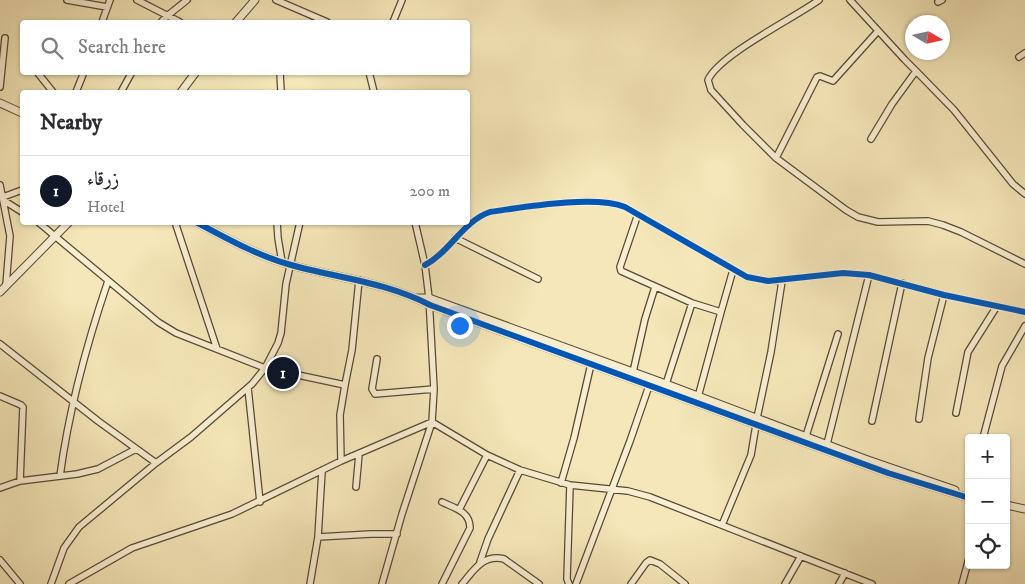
<!DOCTYPE html>
<html lang="en">
<head>
<meta charset="utf-8">
<style>
	:root { --surface:#fff; --page:#f7f7f7; --text:#2b2b33; --muted:#7c7c81; --line:#e1e1e2; --accent:#111827 }
	body { margin:0; font-family:"IM FELL DW Pica",Amiri,serif; background:var(--page); color:var(--text) }
	.controls { position:absolute; right:15px; bottom:15px; display:grid; overflow:hidden; border-radius:5px; box-shadow:0 1px 4px #0004 }
	.controls button { width:45px; height:45px; display:grid; place-items:center; padding:0; border:0; border-bottom:1px solid var(--line); background:var(--surface); color:var(--text); font:25px sans-serif }
	.compass { position:absolute; left:905px; top:15px; width:45px; height:45px; border-radius:50%; background:var(--surface); box-shadow:0 1px 4px #0004; rotate:99deg }
	.you { position:absolute; left:459px; top:325px; width:18px; height:18px; margin:-12px; border:4px solid #fff; border-radius:50%; background:#1a73e8; box-shadow:0 0 0 8px #1a73e833 }
	.badge { display:grid; place-items:center; width:32px; height:32px; border-radius:50%; background:var(--accent); color:#fff; font-size:16px; font-weight:700 }
	.pin { position:absolute; translate:-50% -50%; border:2px solid #fff; box-shadow:0 1px 5px #0006 }
	.list { margin:0; padding:0; list-style:none }
	h2 { display:flex; justify-content:space-between; align-items:center; height:65px; margin:0; padding:0 20px; font-size:21px }
	h2 small { font-size:16px; font-weight:400; color:var(--muted) }
	.list li { display:grid; grid-template-columns:32px 1fr auto; gap:15px; align-items:center; box-sizing:border-box; height:70px; padding:0 20px; border-top:1px solid var(--line) }
	.list b { display:block; font-size:19px; white-space:nowrap }
	.list p { margin:0; font-size:16px; white-space:nowrap; color:var(--muted) }
	.list em { font-size:16px; font-style:normal; color:var(--muted) }
	.icon { flex:none; width:28px; height:28px; fill:none; stroke:currentColor; stroke-width:2; stroke-linecap:round; stroke-linejoin:round }
	.map { position:relative; flex:none; width:1025px; height:584px; overflow:hidden }
	.search { position:absolute; background:var(--surface); box-shadow:0 1px 4px #0004; left:20px; top:20px; width:450px; height:55px; display:flex; align-items:center; gap:12px; box-sizing:border-box; padding:0 18px; border-radius:5px; color:var(--muted); font-size:19px }
	.panel { position:absolute; background:var(--surface); box-shadow:0 1px 4px #0004; left:20px; top:90px; width:450px; height:135px; border-radius:5px }
	.map>svg:first-child { display:block }
	.lines { fill:none; stroke-linecap:round; stroke-linejoin:round }
	.minor-casing { stroke:#584833; stroke-width:8 }
	.tertiary-casing { stroke:#584833; stroke-width:9 }
	.minor { stroke:#f8efd2; stroke-width:5.5 }
	.tertiary { stroke:#f8efd2; stroke-width:7 }
	.cycleway-casing { stroke:#f8efd2; stroke-width:9 }
	.cycleway { stroke:#0057b8; stroke-width:6 }
</style>
</head>
<body>
<div class="map">
<svg width="1025" height="584" viewBox="0 0 1025 584">
	<rect width="100%" height="100%" fill="#f5e7b9"/>
	<filter id="stains"><feTurbulence type="fractalNoise" baseFrequency=".004" numOctaves="4"/><feColorMatrix values="0 0 0 0 .2 0 0 0 0 .09 0 0 0 0 .02 0 0 0 .5 -.17"/></filter>
	<radialGradient id="worn" r=".72"><stop offset=".6" stop-color="#630" stop-opacity="0"/><stop offset="1" stop-color="#630" stop-opacity=".3"/></radialGradient>
	<g class="lines">
		<g class="minor-casing">
			<path id="minor" d="M 67,0 L 107,7
				M 137,0 L 180,22
				M 276,0 L 327,22
				M 819,0 C 794,18 719,55 708,80 L 711,90 L 743,125 L 776,158 L 846,210 L 858,217 L 878,222 L 928,221 L 943,225 L 961,232 L 1025,264
				M 850,0 L 905,60 L 916,71 L 892,104 L 871,139
				M 938,2 L 942,0
				M 102,22 L 110,0
				M 161,22 L 167,16 L 187,0
				M 393,22 L 402,0
				M 1019,57 L 1025,53
				M 916,71 L 954,110 L 1013,184 L 1025,194
				M 37,72 L 53,92
				M 280,72 L 281,92
				M 369,72 L 374,92
				M 0,87 L 5,38
				M 76,92 L 84,72
				M 121,92 L 132,72
				M 776,158 L 817,77 L 820,76 L 833,81 L 878,31
				M 0,185 L 10,236 L 6,285
				M 0,196 L 3,197 L 22,190
				M 3,200 L 22,212
				M 638,214 L 620,267 L 621,271 L 692,303 L 721,312 L 698,397
				M 38,222 L 158,322 L 176,333 L 265,368 L 345,385 L 340,415 L 341,461
				M 175,222 L 217,349
				M 277,222 L 278,238 L 282,262
				M 455,238 L 538,279
				M 425,265 C 450,252 463,221 490,212 C 525,207 594,195 625,207 L 747,277 L 768,281 L 843,273 L 869,275 L 944,295 L 1025,312
				M 721,312 L 733,270
				M 0,344 L 98,421 L 156,463
				M 377,359 L 372,389 L 375,394 L 434,389
				M 633,372 L 645,319 L 655,287
				M 666,384 L 692,303
				M 345,385 L 352,350 L 359,280
				M 248,388 L 260,502
				M 0,396 L 21,405 L 23,407 L 20,481
				M 956,413 L 968,352 L 997,306
				M 757,418 L 771,352 L 782,281
				M 919,419 L 928,358 L 944,295
				M 872,421 L 902,283
				M 432,422 L 487,455 L 520,470 L 570,485 L 628,491 L 650,497 L 872,584
				M 806,436 L 838,334
				M 983,438 L 1002,366 L 1025,326
				M 827,444 L 869,275
				M 60,476 C 69,408 86,346 108,281
				M 561,483 L 574,438 L 591,364
				M 356,487 L 359,454
				M 0,488 L 20,481 L 77,474 L 98,469 L 136,449
				M 442,502 C 454,508 470,511 470,528 L 442,584
				M 459,510 L 487,455
				M 722,525 L 751,455 L 756,425
				M 318,537 L 371,534 L 397,534
				M 0,560 L 20,584
				M 480,562 L 488,539 L 520,470
				M 51,584 L 64,548 L 79,527 L 156,463 L 191,437 L 252,384 L 265,368 L 278,343 L 281,333 L 286,284 L 300,222
				M 69,584 L 132,548 L 232,514 L 341,461 L 432,422
				M 310,584 L 318,537 L 322,471
				M 382,584 L 402,514 L 432,422 L 434,389 L 429,298 L 425,265 L 415,222
				M 462,584 C 474,570 483,554 504,559 L 539,584
				M 569,584 L 567,579 L 570,485
				M 576,584 L 630,441 L 650,383
				M 631,584 L 646,563 L 650,560 L 660,564 L 685,584
				M 785,584 L 801,556
				M 839,584 L 845,573
				M 962,584 L 969,558"/>
		</g>
		<g class="tertiary-casing">
			<path id="tertiary" d="M 236,22 L 255,0
				M 181,92 L 196,72
				M 0,103 L 22,113
				M 196,222 C 226,238 258,256 291,265 C 338,278 385,282 430,305 L 888,473 L 969,498
				M 0,292 L 69,222
				M 417,298 L 429,298 L 666,384 L 865,459 L 955,490
				M 1006,505 L 1025,509"/>
		</g>
		<use href="#minor" class="minor"/>
		<use href="#tertiary" class="tertiary"/>
		<g class="cycleway-casing">
			<path id="cycleway" d="M 196,222 C 226,238 258,256 291,265 C 338,278 385,282 430,305 L 888,473 L 969,498
				M 425,265 C 450,252 463,221 490,212 C 525,207 594,195 625,207 L 747,277 L 768,281 L 843,273 L 869,275 L 944,295 L 1025,312"/>
		</g>
		<use href="#cycleway" class="cycleway"/>
	</g>
	<rect width="100%" height="100%" filter="url(#stains)"/>
	<rect width="100%" height="100%" fill="url(#worn)"/>
</svg>
<div class="controls">
<button>+</button>
<button>−</button>
<button><svg class="icon" aria-label="locate" viewBox="0 0 24 24"><circle cx="12" cy="12" r="6"/><path d="M12 2v4M12 18v4M2 12h4M18 12h4"/></svg></button>
</div>
<svg class="compass" viewBox="-18 -18 36 36"><path d="M0-13l5 13h-10z" fill="#e53935"/><path d="M0 13l5-13h-10z" fill="#7c7c81"/></svg>
<div class="you"></div>
<div class="pin badge" style="left:283px;top:373px">1</div>
<div class="search"><svg class="icon" aria-label="search" viewBox="0 0 24 24"><circle cx="10" cy="10" r="6"/><path d="M15 15l6 6"/></svg>Search here</div>
<section class="panel">
<h2>Nearby<small></small></h2>
<ul class="list">
<li><span class="badge">1</span><div><b>زرقاء</b><p>Hotel</p></div><em>200 m</em></li>
</ul>
</section>
</div>
</body>
</html>
